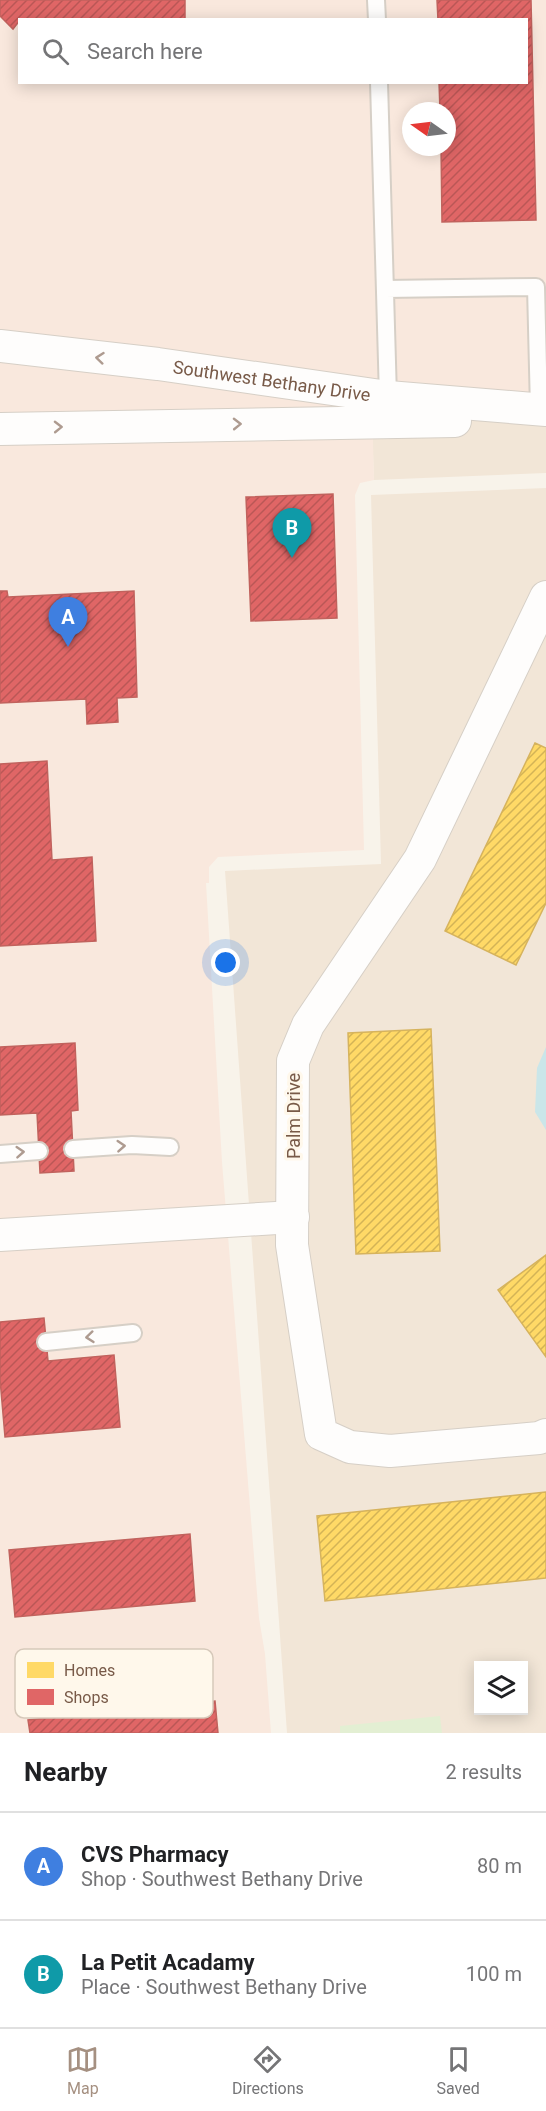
<!DOCTYPE html>
<html lang="en">
<head>
<meta charset="utf-8">
<style>
	:root { --surface:#fff; --page:#f6f6f6; --text:#202124; --muted:#757577; --line:#e0e0e0; --accent:#a59081 }
	body { margin:0; font-family:Roboto,sans-serif; background:var(--page); color:var(--text) }
	.controls { position:absolute; right:18px; bottom:18px; display:grid; overflow:hidden; border-radius:0px; box-shadow:0 3px 15px #0003 }
	.controls button { width:54px; height:54px; display:grid; place-items:center; padding:0; border:0; border-bottom:2px solid var(--line); background:var(--surface); color:var(--text); font:30px sans-serif }
	.compass { position:absolute; left:402px; top:102px; width:54px; height:54px; border-radius:50%; background:var(--surface); box-shadow:0 3px 15px #0003; rotate:284deg }
	.you { position:absolute; left:226px; top:963px; width:21px; height:21px; margin:-15px; border:4px solid #fff; border-radius:50%; background:#1a73e8; box-shadow:0 0 0 9px #1a73e833 }
	.badge { display:grid; place-items:center; width:39px; height:39px; border-radius:50%; background:var(--accent); color:#fff; font-size:20px; font-weight:700 }
	.pin { position:absolute; translate:-50% -50px; filter:drop-shadow(0 2px 3px #0008) }
	.pin::after { content:''; position:absolute; top:32px; width:21px; height:18px; background:inherit; clip-path:polygon(0 0,100% 0,50% 100%) }
	.list { margin:0; padding:0; list-style:none }
	h2 { display:flex; justify-content:space-between; align-items:center; height:78px; margin:0; padding:0 24px; font-size:26px }
	h2 small { font-size:20px; font-weight:400; color:var(--muted) }
	.list li { display:grid; grid-template-columns:39px 1fr auto; gap:18px; align-items:center; box-sizing:border-box; height:108px; padding:0 24px; border-top:2px solid var(--line) }
	.list b { display:block; font-size:22px; white-space:nowrap }
	.list p { margin:0; font-size:20px; white-space:nowrap; color:var(--muted) }
	.list em { font-size:20px; font-style:normal; color:var(--muted) }
	.icon { flex:none; width:33px; height:33px; fill:none; stroke:currentColor; stroke-width:2; stroke-linecap:round; stroke-linejoin:round }
	.map { position:relative; flex:none; width:546px; height:1733px; overflow:hidden }
	.search { position:absolute; background:var(--surface); box-shadow:0 3px 15px #0003; left:18px; right:18px; top:18px; height:66px; display:flex; align-items:center; gap:15px; box-sizing:border-box; padding:0 21px; border-radius:0px; color:var(--muted); font-size:22px }
	.sheet { height:294px; background:var(--surface) }
	nav { display:flex; justify-content:space-around; align-items:center; box-sizing:border-box; height:84px; border-top:2px solid var(--line); background:var(--surface); font-size:16px; color:var(--muted) }
	nav a { display:grid; justify-items:center; gap:3px }
	nav .on { color:var(--accent) }
	.map>svg:first-child { display:block }
	.residential { fill:#f2e6d7; fill-rule:evenodd }
	.commercial { fill:#f9e8dd; fill-rule:evenodd }
	.park { fill:#e3efd3 }
	.water { fill:#cae6e9 }
	.homes { fill:url(#homes-hatch); stroke:#d6b35d; stroke-width:1.5 }
	.shops { fill:url(#shops-hatch); stroke:#c1625d; stroke-width:1.5 }
	.lines { fill:none; stroke-linecap:round; stroke-linejoin:round }
	.service-casing { stroke:#d6cfc6; stroke-width:20 }
	.minor-casing { stroke:#d6cfc6; stroke-width:34 }
	.service { stroke:#fefdfc; stroke-width:16 }
	.minor { stroke:#fefdfc; stroke-width:32 }
	.oneway { stroke:#ae9b90 }
	.labels { text-anchor:middle; dominant-baseline:central; stroke-width:6; stroke-linejoin:round; paint-order:stroke }
	.street-label { font-size:18px; fill:#785a48; stroke:#fff8eb }
	.key { fill:#fff8eb; stroke:#d6c9ba; stroke-width:1.5 }
	.key-label { font-size:16px; fill:#785a48 }
</style>
</head>
<body>
<div class="map">
<svg width="546" height="1733" viewBox="0 0 546 1733">
	<defs>
		<pattern id="homes-hatch" width="6" height="6" patternUnits="userSpaceOnUse" patternTransform="scale(1.5)"><rect width="6" height="6" fill="#ffd966"/><path d="M-1 1l2-2M0 6l6-6M5 7l2-2" fill="none" stroke="#d3b356"/></pattern>
		<pattern id="shops-hatch" width="6" height="6" patternUnits="userSpaceOnUse" patternTransform="scale(1.5)"><rect width="6" height="6" fill="#e06666"/><path d="M-1 1l2-2M0 6l6-6M5 7l2-2" fill="none" stroke="#ba5756"/></pattern>
	</defs>
	<rect width="100%" height="100%" fill="#f8f3ea"/>
	<path class="residential" d="M 371,402 L 546,403 L 546,473 L 374,480 Z
		M 546,488 L 546,1733 L 287,1733 L 225,871 L 381,864 L 371,495 ZM 478,1666 L 524,1666 L 524,1710 L 478,1710 Z"/>
	<path class="commercial" d="M 0,0 L 546,0 L 546,403 L 372,402 L 374,480 L 360,483 L 355,495 L 364,850 L 218,857 L 209,867 L 209,883 L 206,883 L 222,1162 L 259,1618 L 265,1654 L 271,1733 L 0,1733 ZM 20,20 L 526,20 L 526,82 L 20,82 ZM 411,111 L 447,111 L 447,147 L 411,147 Z"/>
	<path class="park" d="M 440,1716 L 442,1733 L 340,1733 L 340,1726 Z"/>
	<path class="water" d="M 546,1047 L 546,1130 L 535,1112 L 537,1068 Z"/>
	<path class="homes" d="M 535,743 L 546,748 L 546,903 L 516,965 L 445,931 Z
		M 431,1029 L 440,1251 L 356,1254 L 348,1033 Z
		M 546,1255 L 546,1357 L 498,1290 Z
		M 546,1492 L 546,1578 L 325,1601 L 317,1516 Z"/>
	<path class="shops" d="M 0,0 L 185,0 L 185,20 L 22,19 L 20,20 L 13,29 L 0,16 Z
		M 437,0 L 531,0 L 536,220 L 442,222 L 441,147 L 447,147 L 447,111 L 440,111 L 439,82 L 526,82 L 526,20 L 438,20 Z
		M 333,494 L 337,618 L 251,621 L 246,497 Z
		M 0,591 L 7,591 L 8,597 L 134,591 L 137,697 L 117,698 L 118,722 L 87,724 L 86,699 L 0,703 Z
		M 47,761 L 52,860 L 92,857 L 96,941 L 0,946 L 0,764 Z
		M 75,1043 L 78,1110 L 71,1111 L 74,1171 L 40,1173 L 37,1113 L 0,1115 L 0,1047 Z
		M 44,1318 L 48,1361 L 114,1355 L 120,1427 L 5,1437 L 0,1379 L 0,1322 Z
		M 190,1534 L 195,1601 L 15,1617 L 9,1550 Z
		M 215,1701 L 218,1733 L 30,1733 L 28,1720 Z"/>
	<g class="lines">
		<g class="service-casing">
			<path id="service" d="M 376,0 L 377,20
				M 379,82 L 388,397
				M 385,289 L 536,287 L 539,409
				M 73,1149 L 132,1145 L 170,1147
				M 0,1154 L 39,1151
				M 46,1342 L 133,1333"/>
		</g>
		<g class="minor-casing">
			<g id="minor">
				<path id="s1" d="M 0,346 L 158,364 L 388,397 L 546,410"/>
				<path d="M 0,429 L 455,421"/>
				<path d="M 546,597 L 420,859 L 308,1025 L 293,1061 L 292,1245 L 321,1434 L 350,1447 L 390,1451 L 539,1438 L 546,1435"/>
				<path d="M 0,1235 L 293,1217"/>
			</g>
		</g>
		<use href="#service" class="service"/>
		<use href="#minor" class="minor"/>
	</g>
	<defs><path id="oneway-chevron" d="M-2-3.5L2.5 0L-2 3.5" fill="none" stroke-width="1.6" stroke-linecap="round" stroke-linejoin="round" transform="scale(1.5)"/></defs>
	<g class="oneway">
		<use href="#oneway-chevron" transform="translate(100 358) rotate(-174)"/>
		<use href="#oneway-chevron" transform="translate(237 424) rotate(-1)"/>
		<use href="#oneway-chevron" transform="translate(58 427) rotate(-1)"/>
		<use href="#oneway-chevron" transform="translate(121 1146) rotate(-4)"/>
		<use href="#oneway-chevron" transform="translate(20 1152) rotate(-4)"/>
		<use href="#oneway-chevron" transform="translate(90 1337) rotate(174)"/>
	</g>
	<g class="labels">
		<g class="street-label">
			<text stroke="none"><textPath href="#s1" startOffset="274">Southwest Bethany Drive</textPath></text>
			<text transform="translate(293 1116) rotate(-90)">Palm Drive</text>
		</g>
	</g>
	<rect x="15" y="1649" width="198" height="69" rx="9" class="key"/>
	<rect x="27" y="1662" width="27" height="16" fill="#ffd966"/>
	<rect x="27" y="1689" width="27" height="16" fill="#e06666"/>
	<g class="key-label">
		<text x="64" y="1676">Homes</text>
		<text x="64" y="1703">Shops</text>
	</g>
</svg>
<div class="controls">
<button><svg class="icon" aria-label="layers" viewBox="0 0 24 24"><path d="M12 4l9 5-9 5-9-5zM3 14l9 5 9-5"/></svg></button>
</div>
<svg class="compass" viewBox="-18 -18 36 36"><path d="M0-13l5 13h-10z" fill="#e53935"/><path d="M0 13l5-13h-10z" fill="#757577"/></svg>
<div class="you"></div>
<div class="pin badge" style="left:68px;top:647px;background:#3f7fe0">A</div>
<div class="pin badge" style="left:292px;top:558px;background:#0f9aa8">B</div>
<div class="search"><svg class="icon" aria-label="search" viewBox="0 0 24 24"><circle cx="10" cy="10" r="6"/><path d="M15 15l6 6"/></svg>Search here</div>
</div>
<section class="sheet">
<h2>Nearby<small>2 results</small></h2>
<ul class="list">
<li><span class="badge" style="background:#3f7fe0">A</span><div><b>CVS Pharmacy</b><p>Shop · Southwest Bethany Drive</p></div><em>80 m</em></li>
<li><span class="badge" style="background:#0f9aa8">B</span><div><b>La Petit Acadamy</b><p>Place · Southwest Bethany Drive</p></div><em>100 m</em></li>
</ul>
</section>
<nav>
<a class="on"><svg class="icon" aria-label="map" viewBox="0 0 24 24"><path d="M3 6l6-2 6 2 6-2v14l-6 2-6-2-6 2zM9 4v14M15 6v14"/></svg>Map</a>
<a><svg class="icon" aria-label="directions" viewBox="0 0 24 24"><path d="M12 3l9 9-9 9-9-9zM9 14v-3h6M13 9l2 2-2 2"/></svg>Directions</a>
<a><svg class="icon" aria-label="saved" viewBox="0 0 24 24"><path d="M7 4h10v16l-5-4-5 4z"/></svg>Saved</a>
</nav>
</body>
</html>
